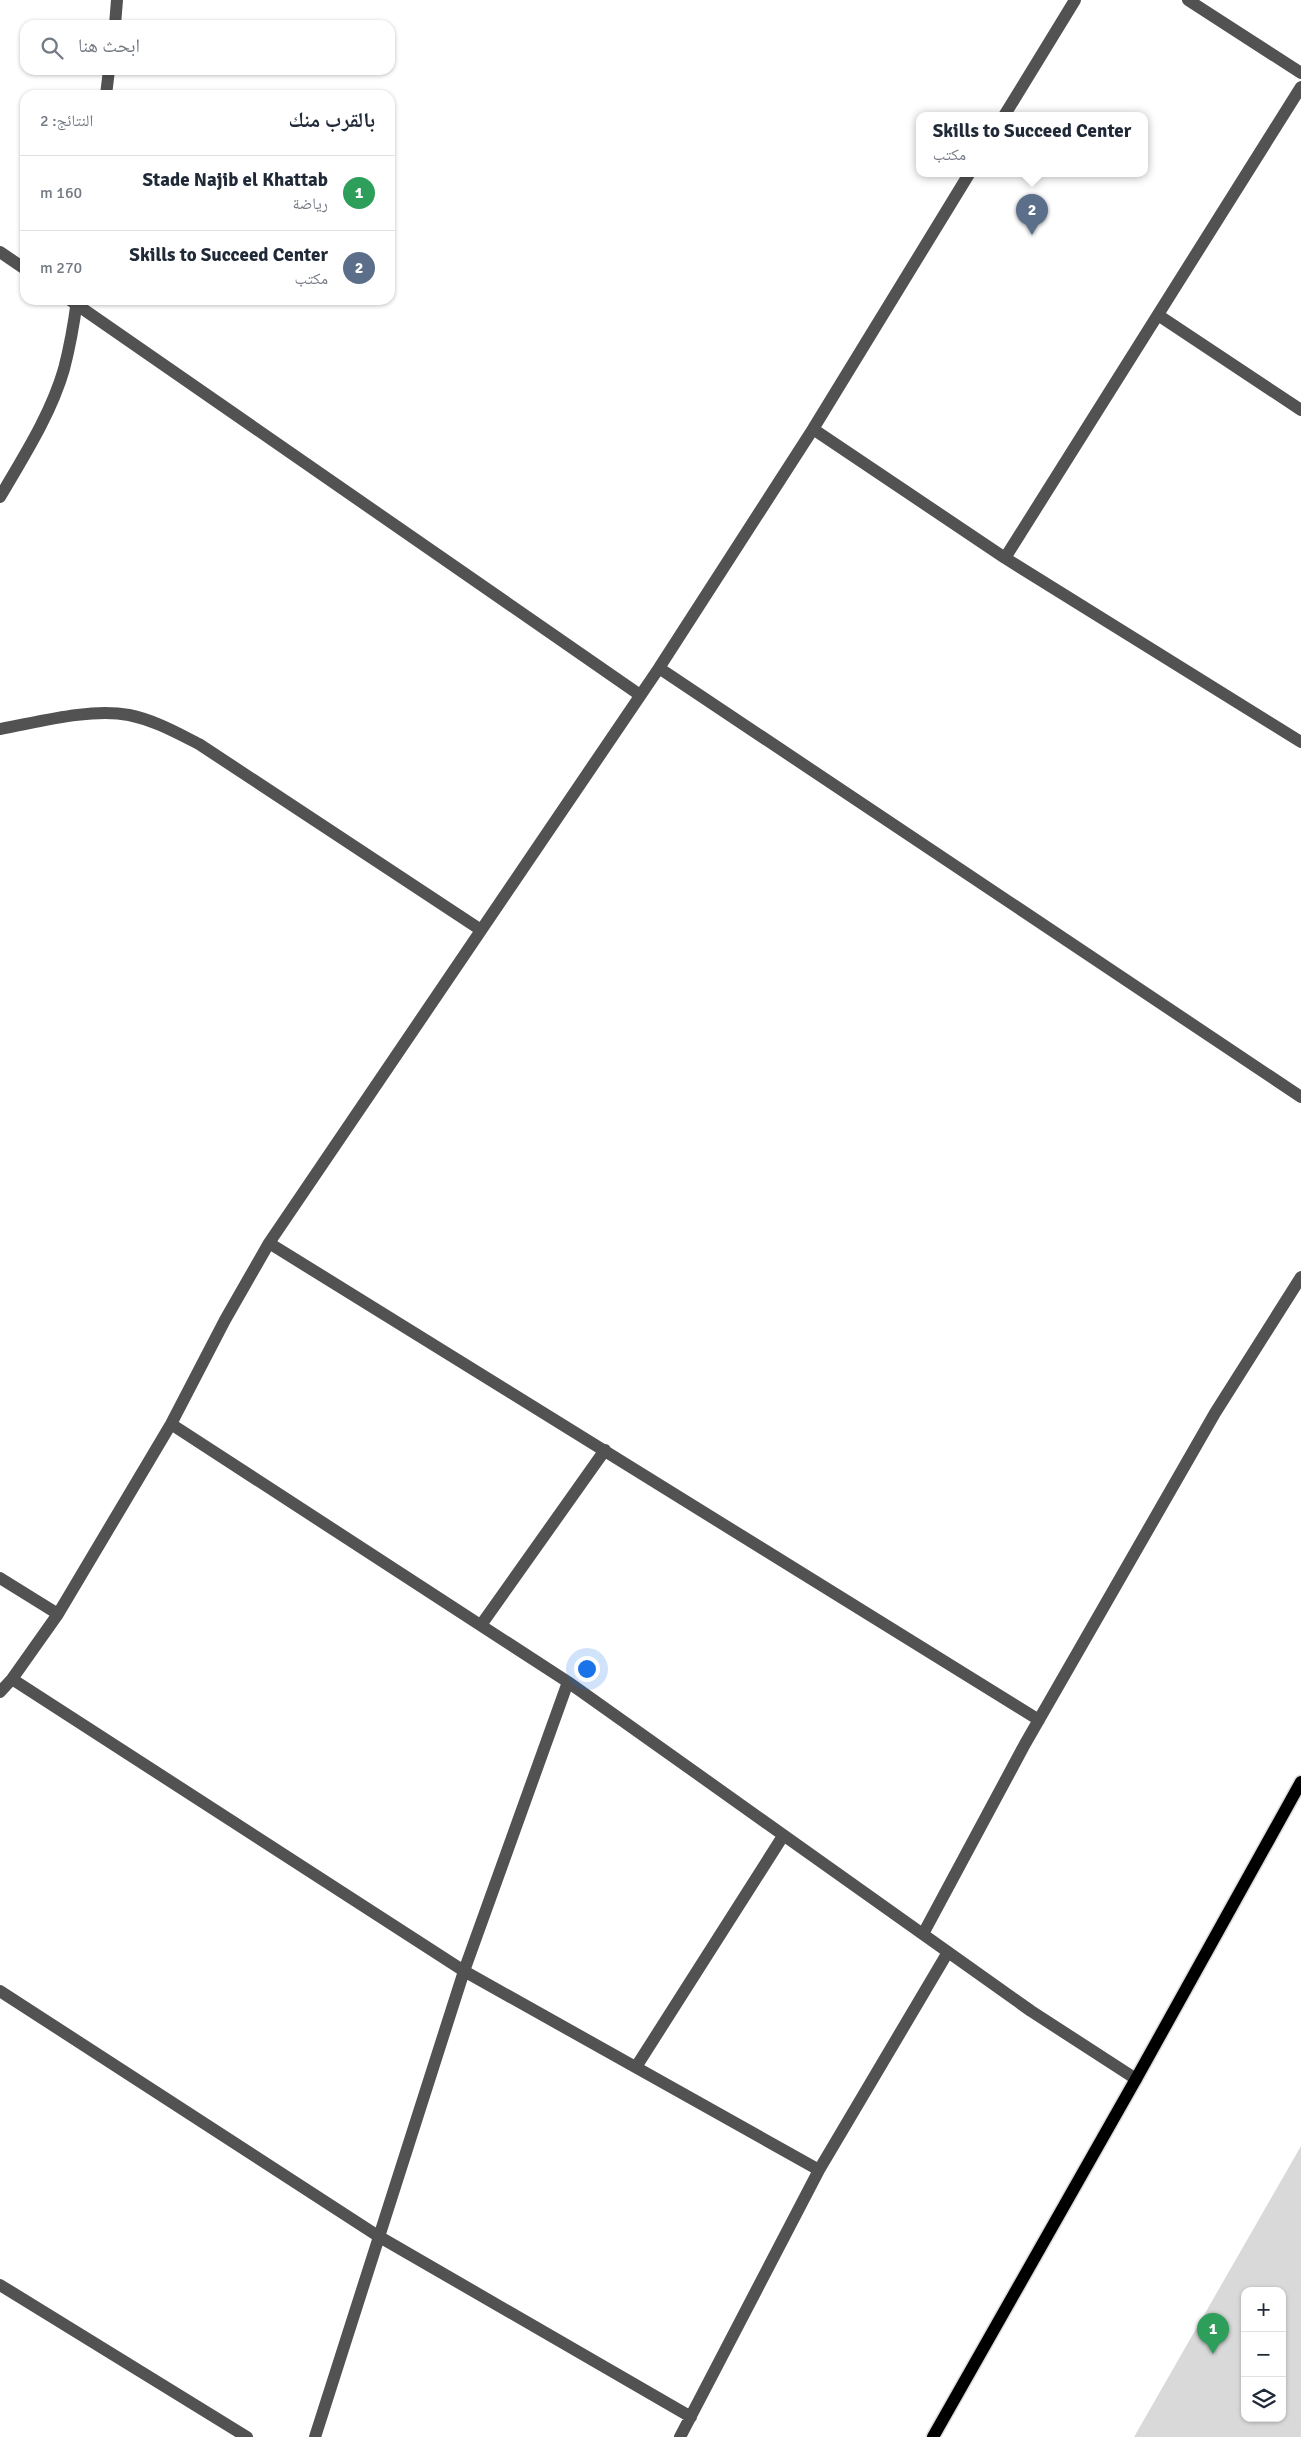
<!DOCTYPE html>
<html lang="ar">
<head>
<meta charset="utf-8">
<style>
	:root { --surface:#fff; --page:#f2f2f3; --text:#1f2937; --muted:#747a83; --line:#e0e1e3; --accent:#000 }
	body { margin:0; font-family:Signika,"Noto Naskh Arabic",sans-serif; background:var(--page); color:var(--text); direction:rtl }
	.controls { position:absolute; right:15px; bottom:15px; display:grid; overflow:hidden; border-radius:10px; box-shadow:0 1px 4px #0004 }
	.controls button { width:45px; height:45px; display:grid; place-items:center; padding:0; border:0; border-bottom:1px solid var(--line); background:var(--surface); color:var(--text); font:25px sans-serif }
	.you { position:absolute; left:586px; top:1668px; width:18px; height:18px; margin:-12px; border:4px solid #fff; border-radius:50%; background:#1a73e8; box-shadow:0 0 0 8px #1a73e833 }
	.badge { display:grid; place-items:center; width:32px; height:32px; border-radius:50%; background:var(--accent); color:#fff; font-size:16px; font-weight:700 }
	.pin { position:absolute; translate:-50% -41px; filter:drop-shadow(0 1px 2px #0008) }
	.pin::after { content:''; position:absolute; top:26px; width:18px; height:15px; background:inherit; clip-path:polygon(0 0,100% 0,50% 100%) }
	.popup { position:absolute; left:916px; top:112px; width:232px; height:65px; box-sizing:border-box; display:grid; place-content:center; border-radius:10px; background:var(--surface); filter:drop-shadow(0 1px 4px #0005); font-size:16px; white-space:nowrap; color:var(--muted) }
	.popup b { font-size:19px; color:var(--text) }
	.popup::after { content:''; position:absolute; left:50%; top:100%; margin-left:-10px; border:10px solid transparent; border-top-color:var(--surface) }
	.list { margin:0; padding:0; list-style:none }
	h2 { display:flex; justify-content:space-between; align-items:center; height:65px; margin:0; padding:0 20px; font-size:21px }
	h2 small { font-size:16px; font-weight:400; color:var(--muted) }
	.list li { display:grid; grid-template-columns:32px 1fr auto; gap:15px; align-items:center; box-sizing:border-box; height:75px; padding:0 20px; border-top:1px solid var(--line) }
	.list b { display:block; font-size:19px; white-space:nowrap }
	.list p { margin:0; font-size:16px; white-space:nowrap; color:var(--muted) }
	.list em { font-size:16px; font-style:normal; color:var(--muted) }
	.icon { flex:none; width:28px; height:28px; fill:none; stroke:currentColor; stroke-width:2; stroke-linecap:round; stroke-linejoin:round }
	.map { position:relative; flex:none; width:1301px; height:2437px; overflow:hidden; direction:ltr }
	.search { position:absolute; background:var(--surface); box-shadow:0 1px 4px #0004; left:20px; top:20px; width:375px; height:55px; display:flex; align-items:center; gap:12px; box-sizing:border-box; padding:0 18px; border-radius:15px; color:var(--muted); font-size:19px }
	.panel { position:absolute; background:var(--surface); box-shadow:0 1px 4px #0004; left:20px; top:90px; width:375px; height:215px; border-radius:15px; direction:rtl }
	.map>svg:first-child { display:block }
	.grass { fill:#d9d9d9; fill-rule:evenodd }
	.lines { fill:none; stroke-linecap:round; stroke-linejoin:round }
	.major-casing { stroke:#dbdbdb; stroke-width:15 }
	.minor { stroke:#525252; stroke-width:12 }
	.major { stroke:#000; stroke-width:12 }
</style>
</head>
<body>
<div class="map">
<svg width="1301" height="2437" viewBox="0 0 1301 2437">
	<rect width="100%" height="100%" fill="#fff"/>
	<path class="grass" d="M 1301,2146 L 1301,2437 L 1134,2437 ZM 1245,2291 L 1282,2291 L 1282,2418 L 1245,2418 Z"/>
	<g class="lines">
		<g class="major-casing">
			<path id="major" d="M 933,2437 L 1136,2079 L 1301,1782"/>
		</g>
		<path class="minor" d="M 1188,0 L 1301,73
			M 115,25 L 117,0
			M 106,95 L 109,70
			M 1004,116 L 1075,0
			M 0,252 L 25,269
			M 70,300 L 640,695
			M 1158,315 L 1301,410
			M 813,429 L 1005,558 L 1301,742
			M 0,497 C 24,456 51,414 64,369 C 70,346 74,323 77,300
			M 1005,558 L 1301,87
			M 659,668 L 1301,1097
			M 0,729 C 39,722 89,708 129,715 C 154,720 177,733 199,744 L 481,930
			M 269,1243 L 1039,1720
			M 171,1424 L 568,1682 L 1031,2011 L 1136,2079
			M 0,1578 L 58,1614
			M 481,1625 L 605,1450
			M 12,1679 L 464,1971 L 819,2170
			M 0,1692 L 12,1679 L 58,1614 L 171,1424 L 225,1320 L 269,1243 L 659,668 L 813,429 L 969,174
			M 923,1934 L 1025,1744 L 1215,1413 L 1301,1277
			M 0,1991 L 378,2236 L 691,2417
			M 636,2067 L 783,1836
			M 0,2285 L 247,2437
			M 315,2437 L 464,1971 L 568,1682
			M 680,2437 L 819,2170 L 948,1952"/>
		<use href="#major" class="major"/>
	</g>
</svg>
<div class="controls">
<button>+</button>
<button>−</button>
<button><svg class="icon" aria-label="layers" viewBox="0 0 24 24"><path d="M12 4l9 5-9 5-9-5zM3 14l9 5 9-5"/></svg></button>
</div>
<div class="you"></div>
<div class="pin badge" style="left:1213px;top:2354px;background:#2e9e5b">1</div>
<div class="pin badge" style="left:1032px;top:235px;background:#5c6f8a">2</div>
<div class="popup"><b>Skills to Succeed Center</b>مكتب</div>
<div class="search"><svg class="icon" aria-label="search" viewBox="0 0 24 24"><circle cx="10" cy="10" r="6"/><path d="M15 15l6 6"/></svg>ابحث هنا</div>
<section class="panel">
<h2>بالقرب منك<small>النتائج: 2</small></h2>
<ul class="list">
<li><span class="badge" style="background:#2e9e5b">1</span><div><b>Stade Najib el Khattab</b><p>رياضة</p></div><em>160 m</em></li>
<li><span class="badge" style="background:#5c6f8a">2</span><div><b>Skills to Succeed Center</b><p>مكتب</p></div><em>270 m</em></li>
</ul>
</section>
</div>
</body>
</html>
